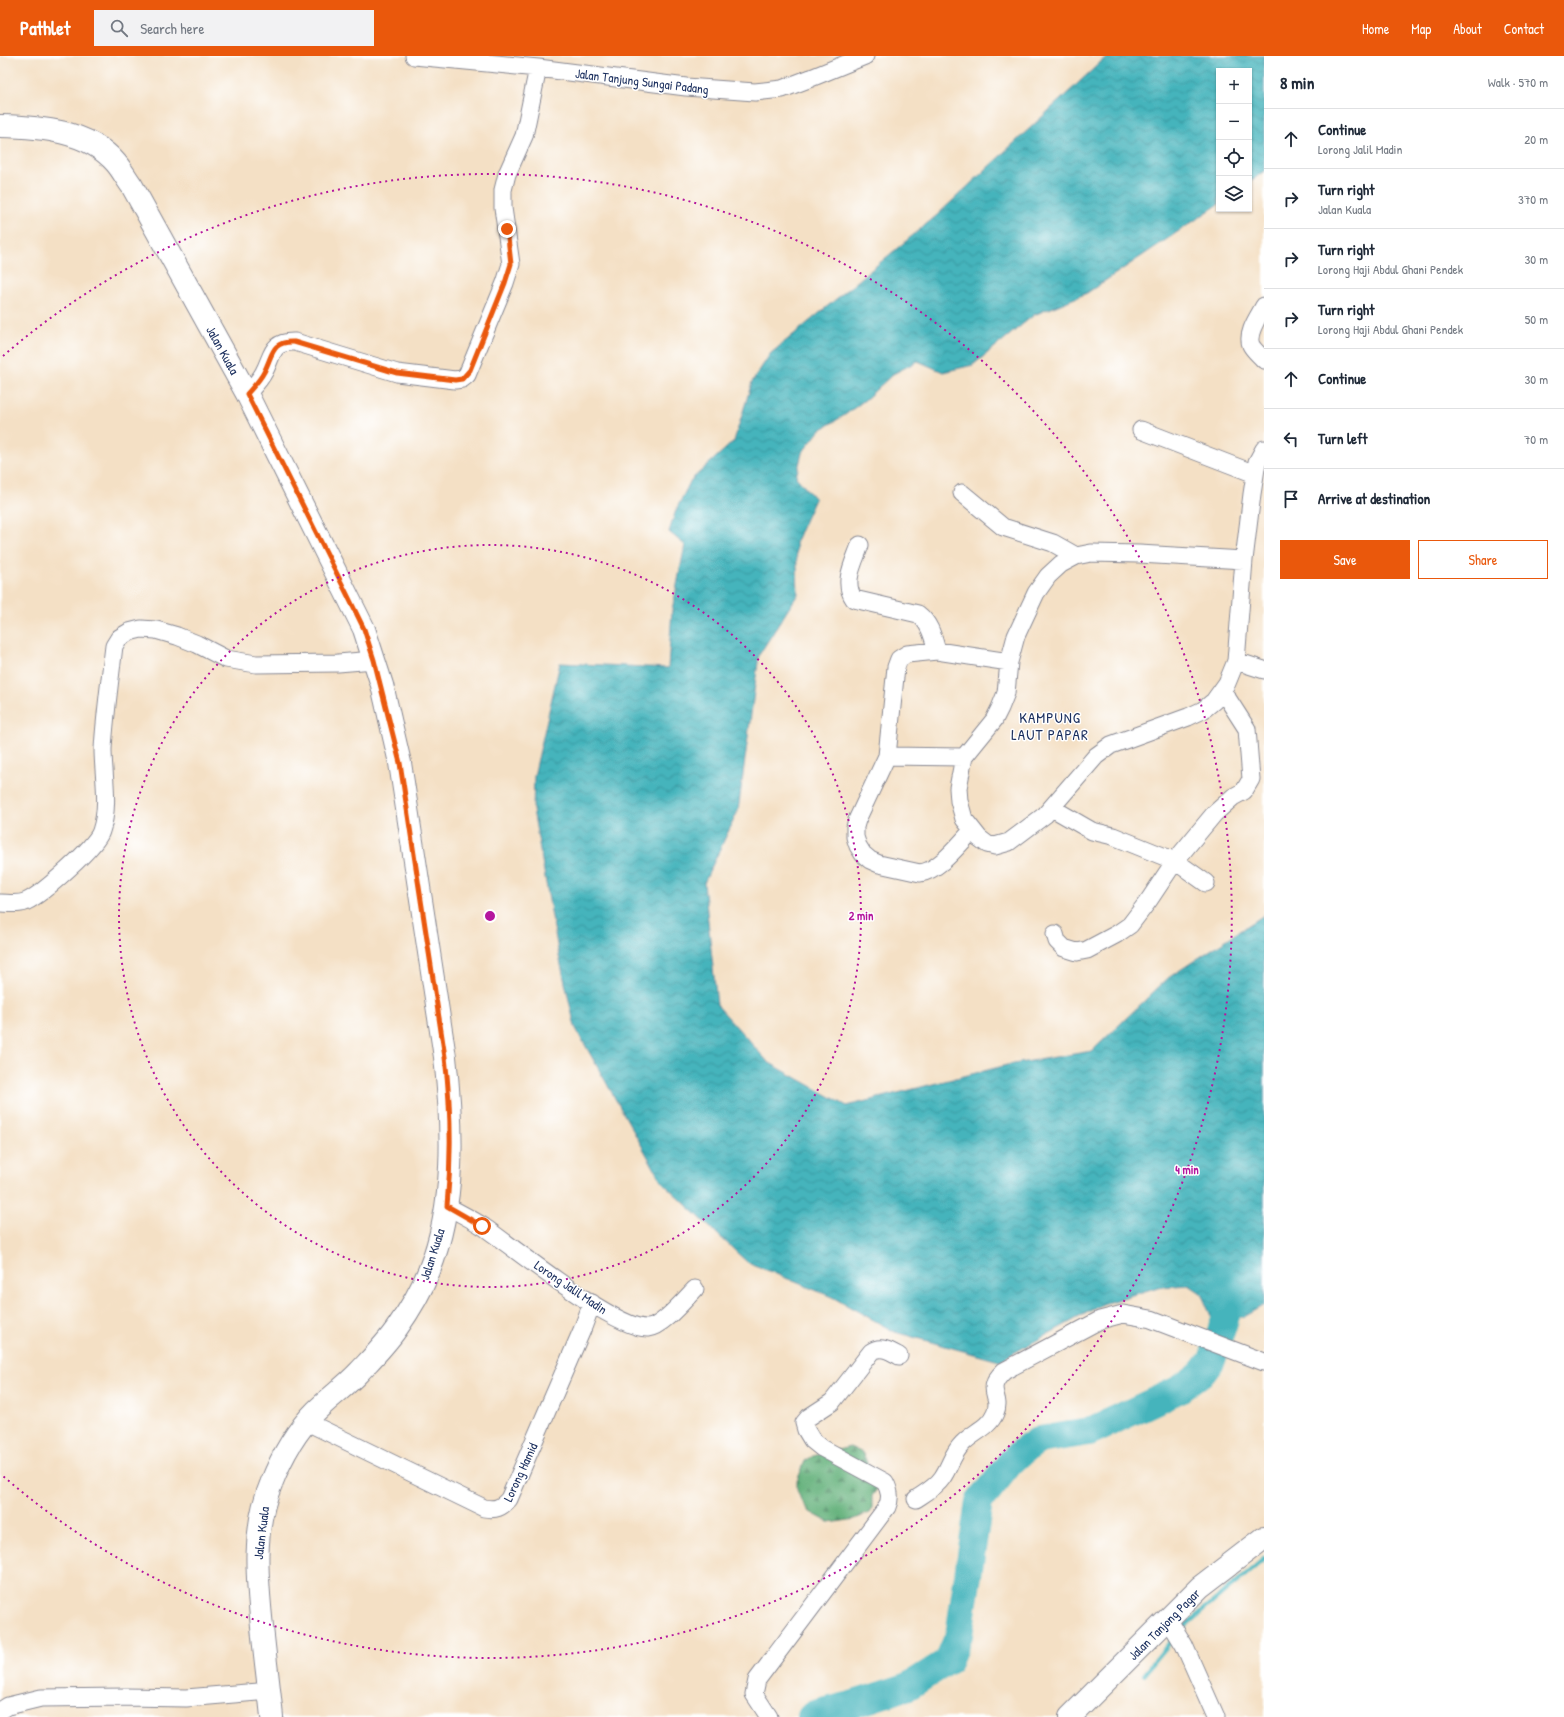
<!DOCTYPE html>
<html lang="en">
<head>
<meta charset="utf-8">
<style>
	:root { --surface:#fff; --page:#f2f2f3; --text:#1f2937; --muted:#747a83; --line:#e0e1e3; --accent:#ea580c }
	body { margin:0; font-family:"Patrick Hand",sans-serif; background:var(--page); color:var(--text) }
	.controls { position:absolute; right:12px; top:12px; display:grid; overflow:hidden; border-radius:0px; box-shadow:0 1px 3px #0004 }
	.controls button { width:36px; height:36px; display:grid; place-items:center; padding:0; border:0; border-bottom:1px solid var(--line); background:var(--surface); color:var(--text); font:20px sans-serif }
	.stop { position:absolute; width:12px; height:12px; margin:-9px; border:3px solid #ea580c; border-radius:50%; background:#fff }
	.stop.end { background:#ea580c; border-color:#fff; box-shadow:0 1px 4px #0008 }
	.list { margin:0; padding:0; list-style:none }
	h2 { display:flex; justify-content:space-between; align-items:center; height:52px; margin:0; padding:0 16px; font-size:17px }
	h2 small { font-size:13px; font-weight:400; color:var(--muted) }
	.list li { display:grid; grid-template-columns:26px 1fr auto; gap:12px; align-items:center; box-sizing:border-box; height:60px; padding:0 16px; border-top:1px solid var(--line) }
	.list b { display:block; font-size:15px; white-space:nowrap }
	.list p { margin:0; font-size:13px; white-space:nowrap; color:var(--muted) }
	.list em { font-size:13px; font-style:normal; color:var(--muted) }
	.actions { display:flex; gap:8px; padding:12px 16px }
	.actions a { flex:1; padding:9px 0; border:1px solid var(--accent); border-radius:0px; text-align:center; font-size:14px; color:var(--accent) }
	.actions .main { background:var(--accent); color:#fff }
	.icon { flex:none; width:22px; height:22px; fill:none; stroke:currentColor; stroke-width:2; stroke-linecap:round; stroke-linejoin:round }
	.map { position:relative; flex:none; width:1264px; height:1661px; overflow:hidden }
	header { display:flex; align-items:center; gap:24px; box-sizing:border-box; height:56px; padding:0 20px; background:var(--accent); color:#fff }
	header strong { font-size:19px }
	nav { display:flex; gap:22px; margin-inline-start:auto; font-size:14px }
	.search { width:280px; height:36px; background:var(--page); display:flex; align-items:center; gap:10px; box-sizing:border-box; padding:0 14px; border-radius:0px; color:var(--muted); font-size:15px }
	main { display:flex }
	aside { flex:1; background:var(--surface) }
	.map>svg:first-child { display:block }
	.forest { fill:url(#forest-firs); stroke:#3e706c }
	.water { fill:url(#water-waves); stroke:#30728d }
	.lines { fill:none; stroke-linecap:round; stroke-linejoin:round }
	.stream { stroke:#44b4bc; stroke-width:4.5 }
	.river { stroke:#44b4bc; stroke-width:28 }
	.street-casing { stroke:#888892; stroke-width:19 }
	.secondary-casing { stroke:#888892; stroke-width:24 }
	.street { stroke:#fff; stroke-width:17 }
	.secondary { stroke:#fff; stroke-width:22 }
	.route { stroke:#ea580c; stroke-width:5 }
	.ring { fill:none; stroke:#b5179e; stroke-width:2; stroke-dasharray:2 4 }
	.labels { text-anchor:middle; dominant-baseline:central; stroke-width:3; stroke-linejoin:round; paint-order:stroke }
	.street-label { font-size:13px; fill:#1b2f5e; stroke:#fff }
	.quarter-label { font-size:15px; letter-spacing:1px; fill:#1b2f5e; stroke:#fff }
	.centre { fill:#b5179e; stroke:#fff; stroke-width:2 }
	.ring-label { font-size:12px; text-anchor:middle; font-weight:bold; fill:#b5179e; stroke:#fff; stroke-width:3; stroke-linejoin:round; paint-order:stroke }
</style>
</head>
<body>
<header>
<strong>Pathlet</strong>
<div class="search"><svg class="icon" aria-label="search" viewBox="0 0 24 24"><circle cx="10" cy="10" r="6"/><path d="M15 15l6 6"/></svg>Search here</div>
<nav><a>Home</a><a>Map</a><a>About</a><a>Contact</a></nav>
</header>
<main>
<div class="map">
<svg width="1264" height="1661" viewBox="0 0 1264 1661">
	<defs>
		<pattern id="forest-firs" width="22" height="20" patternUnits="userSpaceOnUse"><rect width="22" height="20" fill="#62b079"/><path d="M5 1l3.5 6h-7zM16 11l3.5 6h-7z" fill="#509066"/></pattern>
		<pattern id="water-waves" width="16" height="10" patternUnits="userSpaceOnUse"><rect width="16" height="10" fill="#44b4bc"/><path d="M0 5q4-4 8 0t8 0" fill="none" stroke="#38939c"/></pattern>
	</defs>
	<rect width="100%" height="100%" fill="#fff"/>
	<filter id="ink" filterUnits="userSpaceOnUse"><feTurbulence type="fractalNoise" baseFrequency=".025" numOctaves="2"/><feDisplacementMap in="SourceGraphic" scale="8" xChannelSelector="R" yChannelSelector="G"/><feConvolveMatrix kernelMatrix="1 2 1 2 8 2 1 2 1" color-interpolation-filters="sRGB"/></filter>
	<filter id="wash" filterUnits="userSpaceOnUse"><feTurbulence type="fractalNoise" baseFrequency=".012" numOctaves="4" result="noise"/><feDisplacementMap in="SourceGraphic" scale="16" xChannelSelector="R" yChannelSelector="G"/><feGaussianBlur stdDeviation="0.9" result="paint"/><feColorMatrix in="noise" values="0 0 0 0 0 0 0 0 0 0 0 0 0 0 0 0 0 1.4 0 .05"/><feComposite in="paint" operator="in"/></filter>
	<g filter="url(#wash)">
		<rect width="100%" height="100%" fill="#f4e0c5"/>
		<path class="forest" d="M 850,1391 L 863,1397 L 878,1432 L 872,1440 L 872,1452 L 869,1457 L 855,1463 L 830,1467 L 810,1456 L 801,1444 L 797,1434 L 797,1425 L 805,1405 L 813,1400 Z"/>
		<path class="water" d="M 1107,0 L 1264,0 L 1264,115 L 1249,127 L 1249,15 L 1219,15 L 1219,148 L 1087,237 L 1034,259 L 973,309 L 943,316 L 918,305 L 893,318 L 866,343 L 845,359 L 820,374 L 802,397 L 796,421 L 815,443 L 796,485 L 798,538 L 759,599 L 738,755 L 704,827 L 717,949 L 768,1006 L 847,1050 L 1007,1009 L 1092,995 L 1168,922 L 1264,859 L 1264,1249 L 1243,1261 L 1211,1260 L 1201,1237 L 1189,1229 L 1158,1231 L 1103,1248 L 999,1305 L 895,1276 L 832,1241 L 747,1206 L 662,1126 L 575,971 L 559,900 L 533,754 L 534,720 L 560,607 L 668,612 L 672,554 L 685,489 L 669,476 L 676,454 L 691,424 L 734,385 L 752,326 L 770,298 L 936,160 Z"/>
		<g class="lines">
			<path class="stream" d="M 1144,1618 L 1180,1574 L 1264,1503"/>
			<path class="river" d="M 811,1661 L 814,1658 L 851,1649 L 909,1630 L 948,1605 L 959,1579 L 979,1446 L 1010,1407 L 1023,1395 L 1039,1384 L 1089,1376 L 1180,1333 L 1203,1316 L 1212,1304 L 1230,1247 L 1223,1223"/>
		</g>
	</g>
	<g filter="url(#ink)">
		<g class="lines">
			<g class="street-casing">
				<path id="street" d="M 414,0 L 538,12 L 686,31 L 755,36 L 782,33 L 811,22 L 865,0
					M 1264,250 C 1259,260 1246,277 1251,289 C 1254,295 1260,299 1264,304
					M 247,338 C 253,331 260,324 264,316 C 273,299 271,285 295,286 L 397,317 L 455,324 L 462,323 L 467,319 L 505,227 L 511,208 L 503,152 L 503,134 L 507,118 L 524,80 L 538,12
					M 1141,374 L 1255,418
					M 962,437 L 1003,471 L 1053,487 L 1076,500
					M 860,489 C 854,507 842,526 854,543 L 918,558 C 930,567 933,581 937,595
					M 1244,504 L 1139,498 L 1091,497 L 1076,500 L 1061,508 L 1048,520 L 1036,537 L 1016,580 L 1009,606 L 1006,637 L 1000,652 L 994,664 L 964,701 L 958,732 L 959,745 L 964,763 L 979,782 L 987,788 L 995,790 L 1009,786 L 1045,759 L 1096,700 L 1111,689 L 1188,661 L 1203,654 L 1214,645 L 1227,627 L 1236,605 L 1244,504 L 1252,438 L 1257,406 L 1264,393
					M 1236,605 L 1264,614
					M 887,700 L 964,701
					M 1052,752 L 1092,775 L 1113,780 L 1175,805 L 1206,827
					M 972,775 C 959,788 939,815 920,817 L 879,808 L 870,804 L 863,798 L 858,790 L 855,781 L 855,771 L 857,764 L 887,700 L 896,611 L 899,603 L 907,598 L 937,595 L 1009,606
					M 0,847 C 8,847 20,849 27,845 C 42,838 97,790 101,775 C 110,749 103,719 103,693 C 105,659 110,624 114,590 L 119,582 L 129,576 L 141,573 L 156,574 L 177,580 L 197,588 L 226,603 L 256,608 L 338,607 L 374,604
					M 1055,878 L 1057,885 L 1064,892 L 1077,896 L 1087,894 L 1117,878 L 1130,869 L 1149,844 L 1175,805 L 1214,758 L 1233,741 L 1244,735 L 1251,723 L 1247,673 L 1222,634
					M 447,1150 C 459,1157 472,1163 484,1171 C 514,1192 616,1274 648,1272 C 662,1271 685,1243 695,1233
					M 307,1366 L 484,1452 C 496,1454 501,1452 509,1443 L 582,1274 L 592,1247
					M 916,1443 C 925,1437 936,1431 942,1422 C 950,1411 952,1398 962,1388 C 973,1376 989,1372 995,1357 C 1003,1339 983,1335 1004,1315 L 1100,1264 L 1123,1258 L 1151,1263 L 1264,1306
					M 1168,1563 L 1184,1589 L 1216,1661
					M 0,1655 L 8,1650 L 41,1642 L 125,1641 L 186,1642 L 269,1635
					M 769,1661 L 754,1638 L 757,1624 L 887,1451 C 891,1442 890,1435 885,1426 L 822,1392 L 812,1384 L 806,1374 L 804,1367 L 809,1361 L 832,1346 L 871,1296 C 881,1289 890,1295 899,1300"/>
			</g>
			<g class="secondary-casing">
				<path id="secondary" d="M 0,70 C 40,71 88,74 116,107 C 122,114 126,122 132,130 L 247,338 L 364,573 L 382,629 L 400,707 L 445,1001 C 453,1072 456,1147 429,1215 C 421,1235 409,1255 397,1272 C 386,1288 372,1302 359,1316 C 346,1330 330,1341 316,1355 C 296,1375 281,1402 271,1428 C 252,1474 257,1523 262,1571 C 265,1601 269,1631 272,1661
					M 1070,1661 L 1200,1531 L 1264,1482"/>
			</g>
			<use href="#street" class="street"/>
			<use href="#secondary" class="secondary"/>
		</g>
	</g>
	<g class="lines" filter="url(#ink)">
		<path class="route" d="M 482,1170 L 447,1150 C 452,1100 451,1051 445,1001 L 400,707 L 374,604 L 364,573 L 347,538 L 247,338 C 253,331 260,324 264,316 C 273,299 271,285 294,286 L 397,317 L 455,324 L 462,323 L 470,314 L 505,227 L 511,208 L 507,173"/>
	</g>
	<g class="ring">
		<circle cx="490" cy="860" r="371"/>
		<path d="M3 300A742 742 0 1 1 3 1420"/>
	</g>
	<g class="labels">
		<g class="street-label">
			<text transform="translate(642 25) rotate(7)">Jalan Tanjung Sungai Padang</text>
			<text transform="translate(223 294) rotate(61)">Jalan Kuala</text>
			<text transform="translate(432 1198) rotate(-72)">Jalan Kuala</text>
			<text transform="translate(571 1231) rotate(34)">Lorong Jalil Madin</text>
			<text transform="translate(520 1416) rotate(-65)">Lorong Hamid</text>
			<text transform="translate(261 1477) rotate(-83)">Jalan Kuala</text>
			<text transform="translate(1164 1568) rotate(-45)">Jalan Tanjong Pagar</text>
		</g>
		<g class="quarter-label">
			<text x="1050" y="661">KAMPUNG<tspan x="1050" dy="17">LAUT PAPAR</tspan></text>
		</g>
	</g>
	<circle cx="490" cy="860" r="6" class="centre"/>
	<g class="ring-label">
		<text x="861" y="864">2 min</text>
		<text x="1187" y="1118">4 min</text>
	</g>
</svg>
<div class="controls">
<button>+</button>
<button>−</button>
<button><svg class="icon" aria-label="locate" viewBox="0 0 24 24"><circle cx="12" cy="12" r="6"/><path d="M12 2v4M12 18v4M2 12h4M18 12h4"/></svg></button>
<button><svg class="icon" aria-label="layers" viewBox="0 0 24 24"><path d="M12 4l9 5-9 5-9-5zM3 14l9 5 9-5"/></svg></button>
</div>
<div class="stop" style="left:482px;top:1170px"></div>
<div class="stop end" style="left:507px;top:173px"></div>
</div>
<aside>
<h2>8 min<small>Walk · 570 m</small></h2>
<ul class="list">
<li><svg class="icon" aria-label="ahead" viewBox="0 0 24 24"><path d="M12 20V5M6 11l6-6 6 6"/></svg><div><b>Continue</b><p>Lorong Jalil Madin</p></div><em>20 m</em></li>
<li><svg class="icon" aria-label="right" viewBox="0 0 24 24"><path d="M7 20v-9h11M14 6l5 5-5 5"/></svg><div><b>Turn right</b><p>Jalan Kuala</p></div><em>370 m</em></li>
<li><svg class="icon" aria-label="right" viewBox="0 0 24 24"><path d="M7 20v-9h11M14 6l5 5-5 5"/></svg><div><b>Turn right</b><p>Lorong Haji Abdul Ghani Pendek</p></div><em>30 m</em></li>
<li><svg class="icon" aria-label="right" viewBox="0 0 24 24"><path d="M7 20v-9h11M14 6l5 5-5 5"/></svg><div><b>Turn right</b><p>Lorong Haji Abdul Ghani Pendek</p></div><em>50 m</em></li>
<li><svg class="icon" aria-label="ahead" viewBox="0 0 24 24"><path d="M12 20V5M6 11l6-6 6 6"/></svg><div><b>Continue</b></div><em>30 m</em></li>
<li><svg class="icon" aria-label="left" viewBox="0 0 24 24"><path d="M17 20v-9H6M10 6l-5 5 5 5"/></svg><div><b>Turn left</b></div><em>70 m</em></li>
<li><svg class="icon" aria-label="arrive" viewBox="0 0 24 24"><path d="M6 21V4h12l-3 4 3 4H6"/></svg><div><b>Arrive at destination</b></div></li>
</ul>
<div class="actions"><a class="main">Save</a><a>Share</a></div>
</aside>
</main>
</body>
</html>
